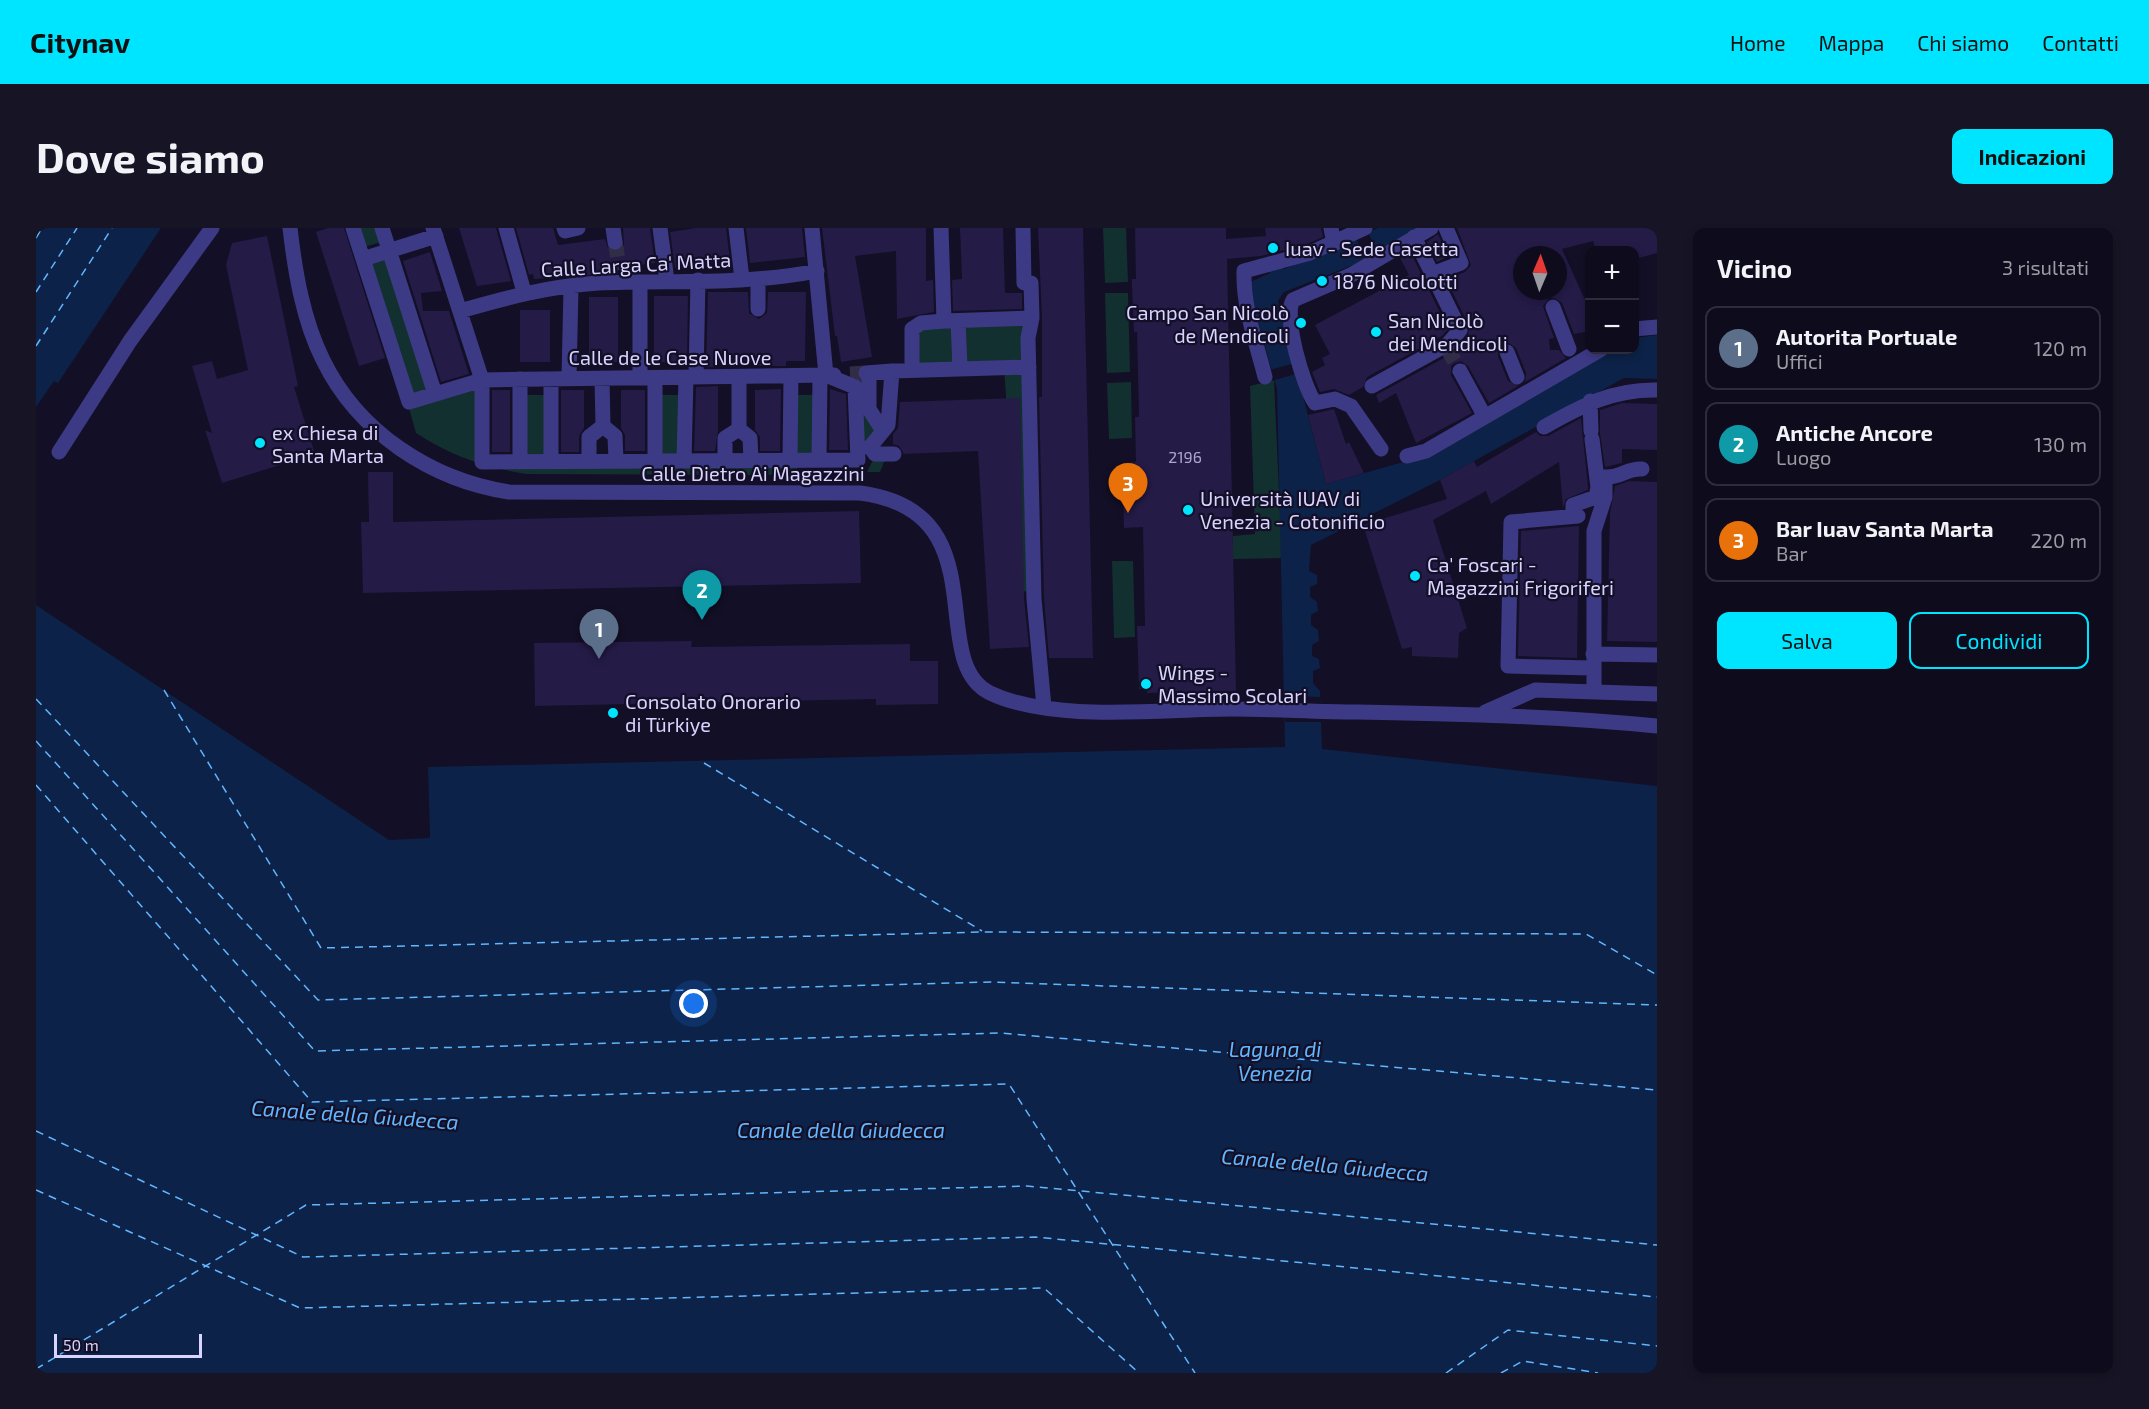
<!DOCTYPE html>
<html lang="it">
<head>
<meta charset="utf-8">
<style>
	:root { --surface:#0e0b1c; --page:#171425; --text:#f1f3f6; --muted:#9b9ba3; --line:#2e2b3b; --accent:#00e5ff }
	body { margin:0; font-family:"Exo 2",sans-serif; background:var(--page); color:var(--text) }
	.controls { position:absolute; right:18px; top:18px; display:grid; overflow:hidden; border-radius:12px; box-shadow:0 3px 9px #0003 }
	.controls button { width:54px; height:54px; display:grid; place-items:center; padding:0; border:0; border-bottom:2px solid var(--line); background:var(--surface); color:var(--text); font:30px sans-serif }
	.compass { position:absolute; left:1477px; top:18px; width:54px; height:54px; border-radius:50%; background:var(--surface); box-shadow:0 3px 9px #0003; rotate:2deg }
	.scale { position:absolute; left:18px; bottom:15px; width:148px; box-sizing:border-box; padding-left:6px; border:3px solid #d9d4ff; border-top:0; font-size:16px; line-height:21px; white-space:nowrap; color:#d9d4ff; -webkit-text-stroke:4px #130f26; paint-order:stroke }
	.you { position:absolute; left:658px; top:776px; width:21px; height:21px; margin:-15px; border:4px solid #fff; border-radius:50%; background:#1a73e8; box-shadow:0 0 0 9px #1a73e833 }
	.badge { display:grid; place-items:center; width:39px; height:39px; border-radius:50%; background:var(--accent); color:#fff; font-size:20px; font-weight:700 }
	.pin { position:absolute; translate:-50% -50px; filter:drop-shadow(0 2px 3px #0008) }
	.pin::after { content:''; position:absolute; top:32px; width:21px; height:18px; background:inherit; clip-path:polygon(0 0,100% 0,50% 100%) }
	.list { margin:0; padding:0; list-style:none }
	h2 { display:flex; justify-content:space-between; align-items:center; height:78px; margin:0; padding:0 24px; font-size:26px }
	h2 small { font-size:20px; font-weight:400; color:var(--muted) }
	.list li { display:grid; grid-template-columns:39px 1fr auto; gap:18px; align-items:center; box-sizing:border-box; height:84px; margin:0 12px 12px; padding:0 12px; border:2px solid var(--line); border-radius:12px }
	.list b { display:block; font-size:22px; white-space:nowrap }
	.list p { margin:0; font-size:20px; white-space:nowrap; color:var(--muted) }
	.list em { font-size:20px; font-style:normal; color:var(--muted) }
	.actions { display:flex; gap:12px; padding:18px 24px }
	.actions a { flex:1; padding:14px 0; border:2px solid var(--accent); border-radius:12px; text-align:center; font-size:21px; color:var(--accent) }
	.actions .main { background:var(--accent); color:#111 }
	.map { position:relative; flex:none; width:1621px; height:1145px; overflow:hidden; border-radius:12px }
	header { display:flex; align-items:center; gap:36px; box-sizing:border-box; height:84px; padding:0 30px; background:var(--accent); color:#111 }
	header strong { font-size:28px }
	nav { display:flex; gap:33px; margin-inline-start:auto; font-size:21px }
	.intro { display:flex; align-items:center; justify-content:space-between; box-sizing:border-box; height:144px; padding:0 36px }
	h1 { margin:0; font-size:42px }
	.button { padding:15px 27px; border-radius:12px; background:var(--accent); color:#111; font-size:21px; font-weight:700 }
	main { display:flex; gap:36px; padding:0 36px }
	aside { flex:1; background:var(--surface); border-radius:12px; box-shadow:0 3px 9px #0003 }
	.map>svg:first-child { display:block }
	.green { fill:#12302f }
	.water { fill:#0c2248 }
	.pier { fill:#130f26 }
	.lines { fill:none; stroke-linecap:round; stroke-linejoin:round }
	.ferry { stroke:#62b6ff; stroke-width:1.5; stroke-dasharray:8 6; stroke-linecap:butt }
	.building { fill:#241b47; fill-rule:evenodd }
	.minor-tunnel { stroke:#312d47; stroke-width:15; stroke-dasharray:15 8; stroke-linecap:butt }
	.minor { stroke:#3d3a85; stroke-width:15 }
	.poi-dot { fill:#00e5ff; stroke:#130f26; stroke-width:2 }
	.labels { text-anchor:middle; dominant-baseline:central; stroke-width:4.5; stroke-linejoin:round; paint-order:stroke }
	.number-label { font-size:16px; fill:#aca6d1 }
	.poi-label { font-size:20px; fill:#d9d4ff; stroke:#130f26; text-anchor:start }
	.street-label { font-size:20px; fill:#d9d4ff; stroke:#130f26 }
	.water-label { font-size:21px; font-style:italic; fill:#62b6ff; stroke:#130f26 }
</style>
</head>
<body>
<header>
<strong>Citynav</strong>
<nav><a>Home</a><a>Mappa</a><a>Chi siamo</a><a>Contatti</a></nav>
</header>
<div class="intro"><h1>Dove siamo</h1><a class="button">Indicazioni</a></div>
<main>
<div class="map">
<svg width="1621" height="1145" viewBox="0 0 1621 1145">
	<rect width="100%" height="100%" fill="#130f26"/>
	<path class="green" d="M 322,0 L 345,0 L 349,13 L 328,19 Z
		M 1067,0 L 1090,0 L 1092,54 L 1069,55 Z
		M 354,30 L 395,160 L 374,167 L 333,36 Z
		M 1069,65 L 1092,65 L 1094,144 L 1071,145 Z
		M 987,90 L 998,364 L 984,363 L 968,140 L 876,141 L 876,101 Z
		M 820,150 L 831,150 L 843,204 L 825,230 L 829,233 L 824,240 L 822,153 Z
		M 1238,152 L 1246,330 L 1197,331 L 1197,308 L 1219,306 L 1214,158 Z
		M 1095,154 L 1096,210 L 1073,211 L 1071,155 Z
		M 436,157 L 445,162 L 444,234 L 761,234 L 761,247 L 491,246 C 450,240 415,228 380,205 L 372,177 Z
		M 487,167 L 514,167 L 514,231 L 487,231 Z
		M 622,167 L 648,167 L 648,230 L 622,231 Z
		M 757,167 L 781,167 L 781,230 L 757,230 Z
		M 839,228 L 858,228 L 848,234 L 844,244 L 831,244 Z
		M 1076,333 L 1097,333 L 1099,409 L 1078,410 Z"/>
	<path class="water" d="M 0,0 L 125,0 L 22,155 L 18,153 L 0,179 Z
		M 1342,0 L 1387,0 L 1330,32 L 1248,64 L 1242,73 L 1290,256 L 1381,230 L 1551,134 L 1575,122 L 1598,122 L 1599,110 L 1621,107 L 1621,151 L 1588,150 L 1404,252 L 1275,317 L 1273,343 L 1281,347 L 1281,356 L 1274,359 L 1274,369 L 1281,374 L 1282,383 L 1275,387 L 1275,397 L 1282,402 L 1283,413 L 1276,417 L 1276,428 L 1283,431 L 1284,440 L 1277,443 L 1277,455 L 1284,463 L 1286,521 L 1621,558 L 1621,1145 L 0,1145 L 0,377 L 353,612 L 394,610 L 392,539 L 1249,519 L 1241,161 L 1213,62 L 1214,54 L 1234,45 L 1234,41 L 1245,38 L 1248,41 L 1298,21 Z"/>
	<path class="pier" d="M 1331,2 L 1342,26 L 1330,32 L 1319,8 Z
		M 1260,135 L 1263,145 L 1235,153 L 1233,142 Z
		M 1249,468 L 1284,469 L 1285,494 L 1249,494 Z"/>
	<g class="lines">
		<path class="ferry" d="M 0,10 L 6,0
			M 0,64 L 41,0
			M 0,118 L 76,0
			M 128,462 L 285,720 L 947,704 L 1550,706 L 1621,747
			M 0,471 L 282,772 L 955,754 L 1621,777
			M 0,513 L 279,823 L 964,805 L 1621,862
			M 668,535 L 946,703
			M 0,557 L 276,874 L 973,856 L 1159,1145
			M 0,903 L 267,1029 L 999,1009 L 1621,1069
			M 0,962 L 264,1080 L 1008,1060 L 1103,1145
			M 0,1141 L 270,977 L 991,958 L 1621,1017
			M 1410,1145 L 1472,1102 L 1621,1118
			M 1465,1145 L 1487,1133 L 1562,1145"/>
	</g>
	<path class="building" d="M 292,0 L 308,0 L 349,130 L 323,138 L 280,4 Z
		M 423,0 L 460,0 L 475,53 L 441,58 Z
		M 480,0 L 517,0 L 522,17 L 569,11 L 572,20 L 580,24 L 588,17 L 587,0 L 614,0 L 619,35 L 588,39 L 582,42 L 582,45 L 498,51 L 497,46 L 493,47 Z
		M 660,0 L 690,0 L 694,32 L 639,40 L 634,4 Z
		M 710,0 L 766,0 L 769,29 L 714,35 Z
		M 786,0 L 890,0 L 890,53 L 897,52 L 898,84 L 861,91 L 860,23 L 819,28 L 836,129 L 805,134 L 801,108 L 799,108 Z
		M 924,0 L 967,0 L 969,65 L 986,65 L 986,81 L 917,83 L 916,52 L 926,51 Z
		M 1002,0 L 1047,0 L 1057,430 L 1013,430 L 1008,370 L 1003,169 L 1006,169 L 1006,90 Z
		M 1099,0 L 1190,0 L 1190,11 L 1230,8 L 1229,0 L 1285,0 L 1287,9 L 1271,16 L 1225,28 L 1191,31 L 1200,463 L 1111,465 L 1111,461 L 1103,461 L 1101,398 L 1109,398 L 1107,299 L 1088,300 L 1086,235 L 1100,234 L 1099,189 L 1103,189 L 1101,104 L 1098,104 L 1096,59 L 1096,51 L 1100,51 Z
		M 1421,0 L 1621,0 L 1621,25 L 1599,31 L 1599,22 L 1560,22 L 1557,13 L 1526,21 L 1554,83 L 1554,103 L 1538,106 L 1526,75 L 1519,70 L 1513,70 L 1507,78 L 1518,110 L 1513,111 L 1514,122 L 1523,122 L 1530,130 L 1489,154 L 1490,145 L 1480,120 L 1473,115 L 1467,115 L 1462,122 L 1462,128 L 1472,153 L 1482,158 L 1453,175 L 1432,138 L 1425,133 L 1419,135 L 1415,138 L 1415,147 L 1436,185 L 1380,215 L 1360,165 L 1343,175 L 1340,167 L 1417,125 L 1432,108 L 1433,98 L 1410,51 L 1429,44 L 1435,37 ZM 1486,27 L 1522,27 L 1522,63 L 1486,63 Z
		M 1402,6 L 1412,29 L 1401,34 L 1391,14 Z
		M 231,8 L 262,158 L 258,159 L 279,226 L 186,255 L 169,202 L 176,205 L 156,138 L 176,133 L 181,151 L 212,142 L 190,37 L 196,15 Z
		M 1374,23 L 1412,101 L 1406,108 L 1331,149 L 1327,159 L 1313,167 L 1298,161 L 1284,164 L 1276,144 L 1289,137 L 1286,130 L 1294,126 L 1279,97 L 1373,47 L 1364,30 Z
		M 394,24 L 406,63 L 385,65 L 387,83 L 413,83 L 433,146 L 405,154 L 367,33 Z
		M 672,64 L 712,64 L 713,85 L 723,91 L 731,85 L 732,64 L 770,64 L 769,133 L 750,133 L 750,138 L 719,138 L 719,133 L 682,133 L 682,139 L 670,139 Z
		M 618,68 L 652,68 L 651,134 L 618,134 Z
		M 553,69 L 582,69 L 582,134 L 553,134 Z
		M 484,82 L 514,82 L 514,134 L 484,134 Z
		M 682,158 L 682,203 L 679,223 L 658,223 L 660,159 Z
		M 745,161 L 744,223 L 724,223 L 724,209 L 719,202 L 719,162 Z
		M 794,161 L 810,166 L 812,222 L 793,222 Z
		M 456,162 L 474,162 L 474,224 L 456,224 Z
		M 525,162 L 548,162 L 548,200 L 543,208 L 543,224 L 525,224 Z
		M 585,162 L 609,162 L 609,223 L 589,223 L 589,207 L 585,200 Z
		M 984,170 L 988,371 L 993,419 L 954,421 L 942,223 L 868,226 L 863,218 L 857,216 L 857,206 L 862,200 L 864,174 Z
		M 1586,175 L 1621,176 L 1621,222 L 1586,221 L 1586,235 L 1569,239 L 1564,206 L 1564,182 Z
		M 1298,181 L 1310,216 L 1313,214 L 1328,245 L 1290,256 L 1272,187 Z
		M 1545,190 L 1552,259 L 1552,262 L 1530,271 L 1527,280 L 1523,234 L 1455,276 L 1450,263 L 1397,292 L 1431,400 L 1423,405 L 1422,430 L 1376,428 L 1376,419 L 1366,421 L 1327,297 L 1411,271 L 1404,252 L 1438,233 L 1441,239 L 1500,204 L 1504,208 L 1512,208 Z
		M 332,244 L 357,244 L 357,294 L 823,283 L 825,355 L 327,365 L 325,294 L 333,294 Z
		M 1593,253 L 1621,254 L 1621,414 L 1571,413 L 1574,285 L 1579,258 Z
		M 1543,298 L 1541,430 L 1482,428 L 1485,303 Z
		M 656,413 L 655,419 L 874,416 L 874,433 L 902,433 L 902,476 L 840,477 L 840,471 L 499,478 L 498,415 Z"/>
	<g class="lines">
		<path class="minor-tunnel" d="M 579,14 L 584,42
			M 1411,120 L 1424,143
			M 814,146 L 830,145"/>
		<path class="minor" d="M 254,0 C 259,44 267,92 287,132 C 322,204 395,252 473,264 L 824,265 C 965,283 888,433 954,465 C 1017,495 1126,481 1196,481 C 1238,481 1280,484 1322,484 C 1422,486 1521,488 1621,498
			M 317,0 L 373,174 L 446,152 L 790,147 L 819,159 L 822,232 L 446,234 L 446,152 L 397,0
			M 346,0 L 399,166
			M 470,0 L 488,64
			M 528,0 L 529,3 L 542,0
			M 577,0 L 579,14
			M 624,0 L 631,53
			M 700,0 L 706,51
			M 776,0 L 790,147 L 798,147
			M 905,0 L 908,93 L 996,90
			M 987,0 L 988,55 L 995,55 L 996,90 L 992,110 L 998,371 L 1008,479
			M 1295,0 L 1298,16
			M 327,31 L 400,8
			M 1396,46 L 1425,35 L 1410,0
			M 1517,79 L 1533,121
			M 722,81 L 722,51
			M 424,83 C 469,70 514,58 562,55 C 635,52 710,57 781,43
			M 922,93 L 924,140
			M 1598,101 L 1621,99
			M 1471,124 L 1481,149
			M 876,141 L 876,101 L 885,95 L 908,93
			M 856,143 L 993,139
			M 1424,143 L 1449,189
			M 830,145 L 856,143 L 852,197 L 834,219 L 839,226 L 858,226
			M 833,145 L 833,181 L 847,203
			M 660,149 L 662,52
			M 1229,149 C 1220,113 1207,80 1208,43 L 1274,25 L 1329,0
			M 533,150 L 535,59
			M 566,150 L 567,198 L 579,208 L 580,233
			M 604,150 L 604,54
			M 619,150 L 619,233
			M 1336,158 L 1412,116 L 1424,102 L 1378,9
			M 1554,173 L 1555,203
			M 1508,199 C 1545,178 1577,161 1621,162
			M 703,201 L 703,149
			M 703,201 L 714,210 L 715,232
			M 1345,221 L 1315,178 L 1299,171 L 1279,175 C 1267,158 1247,89 1257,72 L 1315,47 L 1395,0
			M 23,224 L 94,113 L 176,0
			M 1371,228 L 1390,223 L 1564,122
			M 689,232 L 689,210 L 703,201
			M 754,232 L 755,149
			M 783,232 L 784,148
			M 553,233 L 553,209 L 567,198
			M 648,233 L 650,149
			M 484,234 L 484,151
			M 515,234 L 515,151
			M 1537,288 L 1537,277 L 1560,269 L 1562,259 L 1556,211
			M 1542,288 L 1475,294 L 1472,438 L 1556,440
			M 1557,426 L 1621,427
			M 1558,464 L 1558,303 L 1569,269 L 1569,249 C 1586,250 1590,240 1606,241
			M 1449,484 L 1499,462 L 1621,466"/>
	</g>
	<g class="poi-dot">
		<circle cx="1237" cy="20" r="6"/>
		<circle cx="1286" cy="53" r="6"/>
		<circle cx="1265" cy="95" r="6"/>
		<circle cx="1340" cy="104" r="6"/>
		<circle cx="224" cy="215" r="6"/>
		<circle cx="1152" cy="282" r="6"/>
		<circle cx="1379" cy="348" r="6"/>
		<circle cx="1110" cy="456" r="6"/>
		<circle cx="577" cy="485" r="6"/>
	</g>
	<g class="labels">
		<g class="number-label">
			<text x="1149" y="228">2196</text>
		</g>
		<g class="poi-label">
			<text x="1249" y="20">Iuav - Sede Casetta</text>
			<text x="1298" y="53">1876 Nicolotti</text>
			<text x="1253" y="84" text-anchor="end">Campo San Nicolò<tspan x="1253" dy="23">de Mendicoli</tspan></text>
			<text x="1352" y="92">San Nicolò<tspan x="1352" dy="23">dei Mendicoli</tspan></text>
			<text x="236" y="204">ex Chiesa di<tspan x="236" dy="23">Santa Marta</tspan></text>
			<text x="1164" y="270">Università IUAV di<tspan x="1164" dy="23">Venezia - Cotonificio</tspan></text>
			<text x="1391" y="336">Ca' Foscari -<tspan x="1391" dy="23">Magazzini Frigoriferi</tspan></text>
			<text x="1122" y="444">Wings -<tspan x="1122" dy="23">Massimo Scolari</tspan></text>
			<text x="589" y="473">Consolato Onorario<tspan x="589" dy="23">di Türkiye</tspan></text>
		</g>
		<g class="street-label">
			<text transform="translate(600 36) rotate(-3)">Calle Larga Ca' Matta</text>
			<text x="634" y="129">Calle de le Case Nuove</text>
			<text x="717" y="245">Calle Dietro Ai Magazzini</text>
		</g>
		<g class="water-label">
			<text x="1239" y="820">Laguna di<tspan x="1239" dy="24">Venezia</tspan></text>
			<text transform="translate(319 886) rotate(4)">Canale della Giudecca</text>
			<text x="805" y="901">Canale della Giudecca</text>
			<text transform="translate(1289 936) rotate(5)">Canale della Giudecca</text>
		</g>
	</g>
</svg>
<div class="controls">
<button>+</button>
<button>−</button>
</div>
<svg class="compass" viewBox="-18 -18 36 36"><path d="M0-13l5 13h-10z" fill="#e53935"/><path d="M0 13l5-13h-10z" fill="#9b9ba3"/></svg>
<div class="scale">50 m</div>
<div class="you"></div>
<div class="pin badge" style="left:563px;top:431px;background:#5c6f8a">1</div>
<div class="pin badge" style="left:666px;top:392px;background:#0f9aa8">2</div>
<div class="pin badge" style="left:1092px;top:285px;background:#e8710a">3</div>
</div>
<aside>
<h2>Vicino<small>3 risultati</small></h2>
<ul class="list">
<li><span class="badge" style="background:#5c6f8a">1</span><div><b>Autorita Portuale</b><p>Uffici</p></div><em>120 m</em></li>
<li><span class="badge" style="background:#0f9aa8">2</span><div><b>Antiche Ancore</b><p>Luogo</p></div><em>130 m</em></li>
<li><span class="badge" style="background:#e8710a">3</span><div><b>Bar Iuav Santa Marta</b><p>Bar</p></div><em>220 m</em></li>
</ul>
<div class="actions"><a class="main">Salva</a><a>Condividi</a></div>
</aside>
</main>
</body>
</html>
